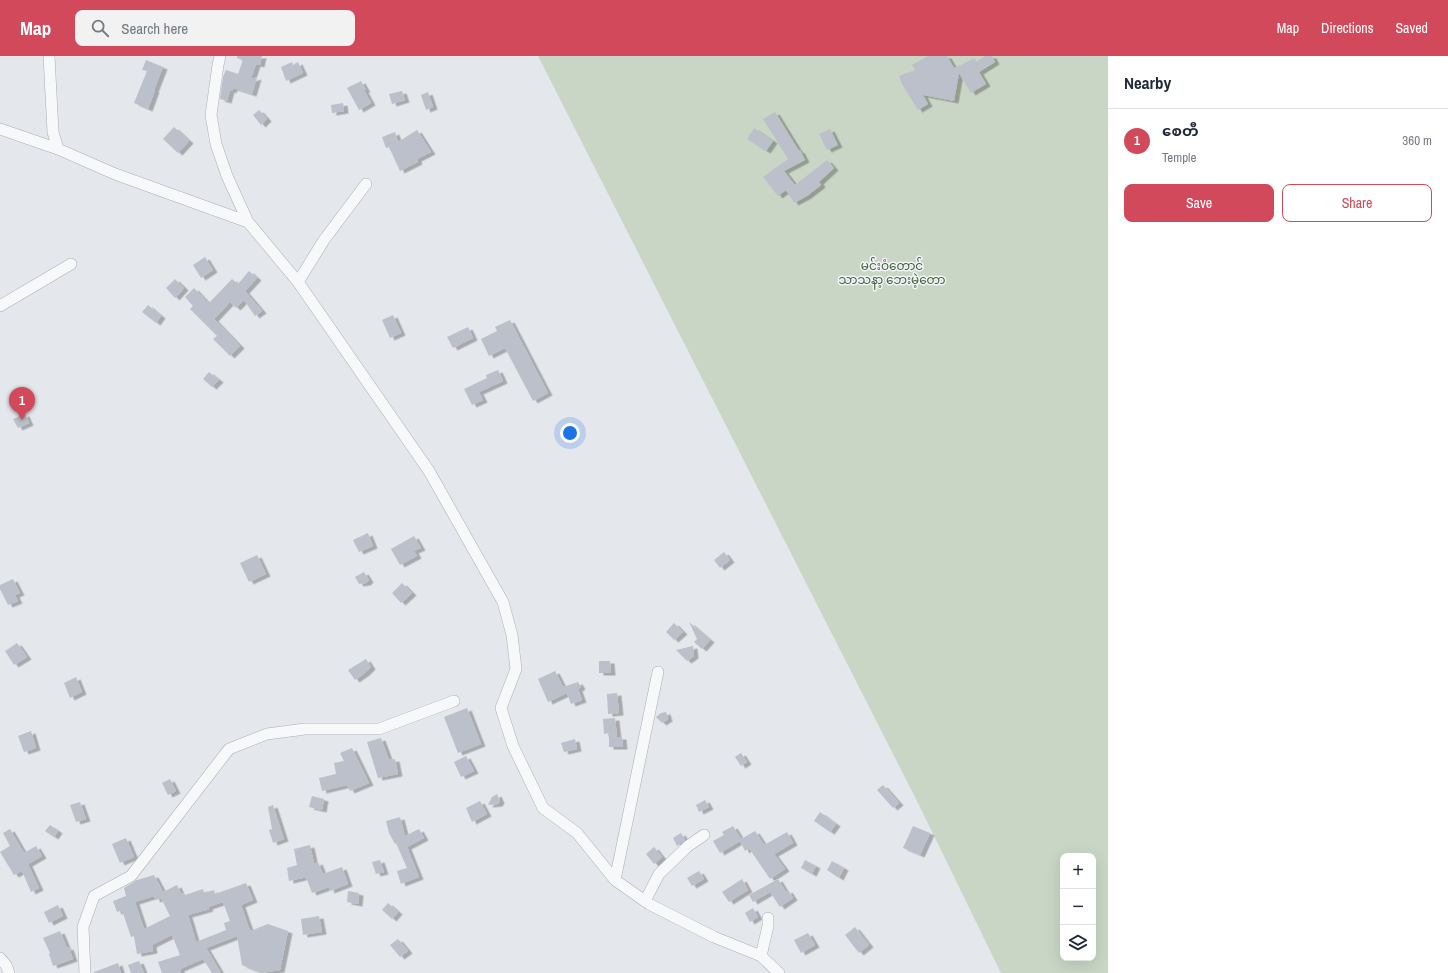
<!DOCTYPE html>
<html lang="en">
<head>
<meta charset="utf-8">
<style>
	:root { --surface:#fff; --page:#f2f2f3; --text:#1f2937; --muted:#747a83; --line:#e0e1e3; --accent:#d1495b }
	body { margin:0; font-family:"Archivo Narrow","Noto Sans Myanmar",sans-serif; background:var(--page); color:var(--text) }
	.controls { position:absolute; right:12px; bottom:12px; display:grid; overflow:hidden; border-radius:8px; box-shadow:0 4px 16px #0002 }
	.controls button { width:36px; height:36px; display:grid; place-items:center; padding:0; border:0; border-bottom:1px solid var(--line); background:var(--surface); color:var(--text); font:20px sans-serif }
	.you { position:absolute; left:570px; top:377px; width:14px; height:14px; margin:-10px; border:3px solid #fff; border-radius:50%; background:#1a73e8; box-shadow:0 0 0 6px #1a73e833 }
	.badge { display:grid; place-items:center; width:26px; height:26px; border-radius:50%; background:var(--accent); color:#fff; font-size:13px; font-weight:700 }
	.pin { position:absolute; translate:-50% -33px; filter:drop-shadow(0 1px 2px #0008) }
	.pin::after { content:''; position:absolute; top:21px; width:14px; height:12px; background:inherit; clip-path:polygon(0 0,100% 0,50% 100%) }
	.list { margin:0; padding:0; list-style:none }
	h2 { display:flex; justify-content:space-between; align-items:center; height:52px; margin:0; padding:0 16px; font-size:17px }
	h2 small { font-size:13px; font-weight:400; color:var(--muted) }
	.list li { display:grid; grid-template-columns:26px 1fr auto; gap:12px; align-items:center; box-sizing:border-box; height:64px; padding:0 16px; border-top:1px solid var(--line) }
	.list b { display:block; font-size:15px; white-space:nowrap }
	.list p { margin:0; font-size:13px; white-space:nowrap; color:var(--muted) }
	.list em { font-size:13px; font-style:normal; color:var(--muted) }
	.actions { display:flex; gap:8px; padding:12px 16px }
	.actions a { flex:1; padding:9px 0; border:1px solid var(--accent); border-radius:8px; text-align:center; font-size:14px; color:var(--accent) }
	.actions .main { background:var(--accent); color:#fff }
	.icon { flex:none; width:22px; height:22px; fill:none; stroke:currentColor; stroke-width:2; stroke-linecap:round; stroke-linejoin:round }
	.map { position:relative; flex:none; width:1108px; height:917px; overflow:hidden }
	header { display:flex; align-items:center; gap:24px; box-sizing:border-box; height:56px; padding:0 20px; background:var(--accent); color:#fff }
	header strong { font-size:19px }
	nav { display:flex; gap:22px; margin-inline-start:auto; font-size:14px }
	.search { width:280px; height:36px; background:var(--page); display:flex; align-items:center; gap:10px; box-sizing:border-box; padding:0 14px; border-radius:8px; color:var(--muted); font-size:15px }
	main { display:flex }
	aside { flex:1; background:var(--surface) }
	.map>svg:first-child { display:block }
	.park { fill:#c9d6c5; fill-rule:evenodd }
	.building { fill:#bbc0ca; fill-rule:evenodd; filter:url(#shadow) }
	.lines { fill:none; stroke-linecap:round; stroke-linejoin:round }
	.minor-casing { stroke:#a9aeb7; stroke-width:12 }
	.minor { stroke:#f7f8fa; stroke-width:11 }
	.labels { text-anchor:middle; dominant-baseline:central; stroke-width:3; stroke-linejoin:round; paint-order:stroke }
	.park-label { font-size:12px; fill:#3f6138; stroke:#f4f6f9 }
</style>
</head>
<body>
<header>
<strong>Map</strong>
<div class="search"><svg class="icon" aria-label="search" viewBox="0 0 24 24"><circle cx="10" cy="10" r="6"/><path d="M15 15l6 6"/></svg>Search here</div>
<nav><a>Map</a><a>Directions</a><a>Saved</a></nav>
</header>
<main>
<div class="map">
<svg width="1108" height="917" viewBox="0 0 1108 917">
	<defs>
		<filter id="shadow"><feDropShadow dx="4.5" dy="2.5" stdDeviation="0" flood-color="#0004"/></filter>
	</defs>
	<rect width="100%" height="100%" fill="#e4e7ec"/>
	<path class="park" d="M 538,0 L 1108,0 L 1108,917 L 1001,917 L 919,749 ZM 1063,800 L 1093,800 L 1093,902 L 1063,902 Z"/>
	<path class="building" d="M 237,0 L 262,0 L 260,9 L 256,8 L 251,23 L 257,21 L 252,38 L 233,32 L 232,35 L 230,34 L 227,45 L 220,43 L 223,21 L 226,14 L 238,18 L 243,4 L 237,2 Z
		M 928,0 L 947,0 L 954,12 L 975,2 L 976,6 L 985,0 L 992,0 L 995,6 L 979,16 L 986,28 L 971,37 L 959,17 L 954,45 L 923,39 L 928,48 L 918,54 L 903,30 L 899,20 L 915,14 L 912,9 Z
		M 146,4 L 163,11 L 154,34 L 155,34 L 148,53 L 134,47 L 147,15 L 142,14 Z
		M 292,6 L 293,9 L 298,6 L 303,17 L 286,25 L 281,11 Z
		M 361,25 L 366,34 L 364,34 L 371,47 L 359,54 L 347,32 Z
		M 402,35 L 405,44 L 392,48 L 389,38 Z
		M 428,36 L 433,51 L 426,54 L 421,39 Z
		M 343,47 L 344,55 L 332,57 L 331,49 Z
		M 259,54 L 267,63 L 261,69 L 253,59 Z
		M 775,56 L 799,95 L 800,94 L 805,104 L 784,115 L 795,129 L 827,104 L 834,112 L 819,126 L 821,129 L 807,140 L 794,147 L 786,134 L 778,140 L 763,121 L 788,103 L 763,63 Z
		M 174,71 L 189,85 L 178,97 L 163,83 Z
		M 754,72 L 773,85 L 766,95 L 747,83 Z
		M 830,73 L 838,89 L 827,94 L 819,78 Z
		M 417,74 L 431,96 L 417,103 L 418,106 L 400,115 L 389,91 L 386,92 L 382,81 L 395,76 L 398,86 Z
		M 205,201 L 213,214 L 201,222 L 193,209 Z
		M 249,215 L 257,222 L 245,235 L 262,255 L 255,260 L 244,244 L 236,252 L 230,246 L 214,263 L 240,290 L 230,300 L 213,283 L 217,280 L 190,253 L 193,250 L 185,241 L 194,232 L 207,246 L 209,245 L 210,246 L 232,223 L 238,228 Z
		M 175,223 L 184,232 L 175,242 L 166,232 Z
		M 148,249 L 161,260 L 156,267 L 142,256 Z
		M 393,259 L 401,277 L 390,282 L 382,264 Z
		M 510,264 L 548,337 L 533,345 L 505,292 L 489,300 L 481,283 L 497,275 L 495,271 Z
		M 468,271 L 473,282 L 453,292 L 447,281 Z
		M 498,314 L 503,325 L 479,336 L 483,344 L 472,349 L 464,333 L 487,322 L 486,319 Z
		M 209,316 L 219,324 L 212,331 L 203,323 Z
		M 25,358 L 29,367 L 18,372 L 13,363 Z
		M 368,477 L 373,490 L 359,496 L 353,484 Z
		M 414,480 L 421,492 L 414,495 L 417,500 L 400,509 L 391,493 Z
		M 724,496 L 730,504 L 720,512 L 714,504 Z
		M 257,499 L 266,518 L 249,526 L 240,507 Z
		M 364,516 L 369,524 L 366,527 L 359,528 L 355,521 Z
		M 13,523 L 20,537 L 15,539 L 18,545 L 8,549 L 0,533 L 0,529 Z
		M 402,527 L 412,537 L 401,547 L 392,537 Z
		M 689,566 L 710,584 L 702,593 L 694,586 L 697,583 Z
		M 674,567 L 683,576 L 674,584 L 666,576 Z
		M 17,587 L 27,601 L 14,609 L 5,595 Z
		M 693,590 L 694,600 L 687,605 L 676,594 Z
		M 366,603 L 371,611 L 365,617 L 355,624 L 348,614 Z
		M 599,605 L 610,605 L 611,617 L 599,617 Z
		M 555,615 L 563,631 L 578,626 L 581,631 L 578,633 L 582,644 L 571,648 L 567,637 L 548,646 L 538,623 Z
		M 76,621 L 82,636 L 70,642 L 64,627 Z
		M 617,637 L 619,657 L 608,658 L 607,638 Z
		M 467,652 L 481,688 L 458,697 L 444,661 Z
		M 666,656 L 668,663 L 662,667 L 656,661 L 661,657 Z
		M 615,662 L 617,681 L 622,681 L 623,691 L 609,691 L 609,677 L 604,678 L 603,663 Z
		M 31,675 L 36,692 L 24,696 L 18,680 Z
		M 381,682 L 389,704 L 395,703 L 398,718 L 378,722 L 367,686 Z
		M 575,683 L 577,693 L 564,696 L 561,687 Z
		M 352,692 L 369,727 L 350,735 L 347,729 L 322,735 L 319,722 L 336,718 L 334,707 L 344,705 L 340,697 Z
		M 741,697 L 747,706 L 741,710 L 735,701 Z
		M 466,700 L 474,715 L 461,721 L 454,706 Z
		M 170,723 L 176,735 L 168,739 L 162,727 Z
		M 883,729 L 899,747 L 893,752 L 877,734 Z
		M 497,738 L 500,745 L 498,748 L 488,749 L 492,741 Z
		M 312,740 L 324,743 L 322,754 L 309,751 Z
		M 705,744 L 709,751 L 699,756 L 696,749 Z
		M 480,745 L 487,758 L 472,766 L 466,752 Z
		M 80,746 L 86,763 L 76,766 L 70,749 Z
		M 273,749 L 284,783 L 273,787 L 269,774 L 272,773 L 268,751 Z
		M 820,756 L 836,768 L 830,776 L 814,765 Z
		M 400,761 L 405,780 L 419,773 L 424,782 L 407,791 L 419,821 L 401,828 L 397,815 L 407,812 L 396,787 L 395,788 L 389,777 L 386,765 Z
		M 50,769 L 58,775 L 54,781 L 45,775 Z
		M 733,770 L 741,783 L 755,775 L 764,789 L 787,776 L 793,787 L 774,798 L 785,813 L 770,823 L 749,792 L 745,795 L 740,785 L 720,797 L 713,785 L 724,779 L 722,776 Z
		M 913,770 L 930,777 L 920,799 L 903,792 Z
		M 10,773 L 24,797 L 36,790 L 42,800 L 28,808 L 39,832 L 31,836 L 22,815 L 14,819 L 0,796 L 10,790 L 3,777 Z
		M 681,777 L 685,784 L 677,790 L 673,782 Z
		M 126,782 L 134,801 L 120,807 L 112,788 Z
		M 310,789 L 314,808 L 318,806 L 323,818 L 342,811 L 348,828 L 330,835 L 329,831 L 312,837 L 306,821 L 289,825 L 287,812 L 297,809 L 294,793 Z
		M 654,791 L 662,801 L 654,808 L 646,798 Z
		M 380,804 L 384,816 L 376,818 L 372,806 Z
		M 805,804 L 816,810 L 812,818 L 801,812 Z
		M 832,805 L 844,812 L 839,822 L 827,814 Z
		M 699,815 L 704,823 L 692,830 L 687,822 Z
		M 154,819 L 163,836 L 177,829 L 181,838 L 184,837 L 185,839 L 203,833 L 204,837 L 214,834 L 215,838 L 246,827 L 253,844 L 241,849 L 250,875 L 268,868 L 288,875 L 280,914 L 261,917 L 242,909 L 237,880 L 206,892 L 221,917 L 212,917 L 203,903 L 180,913 L 181,917 L 162,917 L 158,906 L 180,899 L 172,879 L 152,889 L 153,895 L 137,898 L 134,880 L 131,881 L 122,854 L 117,856 L 113,845 L 126,840 L 124,832 L 137,824 ZM 154,840 L 156,844 L 161,842 L 170,860 L 144,873 L 135,846 ZM 223,846 L 230,865 L 224,867 L 226,874 L 196,886 L 188,859 L 209,853 L 208,851 Z
		M 742,823 L 748,834 L 729,846 L 722,836 Z
		M 778,823 L 786,836 L 788,834 L 793,842 L 780,851 L 770,836 L 753,846 L 749,839 Z
		M 348,835 L 359,837 L 358,848 L 347,846 Z
		M 388,847 L 398,856 L 392,863 L 382,854 Z
		M 58,849 L 63,860 L 49,867 L 44,856 Z
		M 753,852 L 758,861 L 750,866 L 745,857 Z
		M 319,860 L 322,876 L 303,879 L 301,863 Z
		M 855,871 L 869,889 L 859,897 L 845,879 Z
		M 60,875 L 67,892 L 69,891 L 73,903 L 53,910 L 49,898 L 50,897 L 43,882 Z
		M 808,877 L 815,889 L 801,897 L 794,884 Z
		M 398,883 L 408,895 L 400,901 L 390,889 Z
		M 139,905 L 144,917 L 131,917 L 128,909 Z
		M 118,907 L 121,917 L 94,917 L 94,916 Z"/>
	<g class="lines">
		<g class="minor-casing">
			<path id="minor" d="M 49,0 L 53,76 L 58,93 L 115,118 L 248,166
				M 220,0 L 218,9 L 211,59 L 216,88 L 227,120 L 248,166 L 298,226 L 429,415 L 503,546 L 512,579 L 516,613 L 501,652 L 513,690 L 543,752 L 577,777 L 615,824 L 649,848 L 714,881 L 761,900 L 779,917
				M 0,73 L 58,93
				M 298,226 L 324,184 L 366,128
				M 0,250 L 71,208
				M 615,824 L 658,616
				M 645,845 L 659,818 L 688,790 L 704,779
				M 761,900 L 768,870 L 768,862
				M 0,902 L 6,909 L 9,917
				M 85,917 L 83,871 L 94,840 L 131,820 L 229,693 L 267,678 L 305,673 L 379,673 L 454,645"/>
		</g>
		<use href="#minor" class="minor"/>
	</g>
	<g class="labels">
		<g class="park-label">
			<text x="892" y="210">မင်းဝံတောင်<tspan x="892" dy="14">သာသနာ့ ‌ဘေးမဲ့တော</tspan></text>
		</g>
	</g>
</svg>
<div class="controls">
<button>+</button>
<button>−</button>
<button><svg class="icon" aria-label="layers" viewBox="0 0 24 24"><path d="M12 4l9 5-9 5-9-5zM3 14l9 5 9-5"/></svg></button>
</div>
<div class="you"></div>
<div class="pin badge" style="left:22px;top:364px">1</div>
</div>
<aside>
<h2>Nearby<small></small></h2>
<ul class="list">
<li><span class="badge">1</span><div><b>စေတီ</b><p>Temple</p></div><em>360 m</em></li>
</ul>
<div class="actions"><a class="main">Save</a><a>Share</a></div>
</aside>
</main>
</body>
</html>
